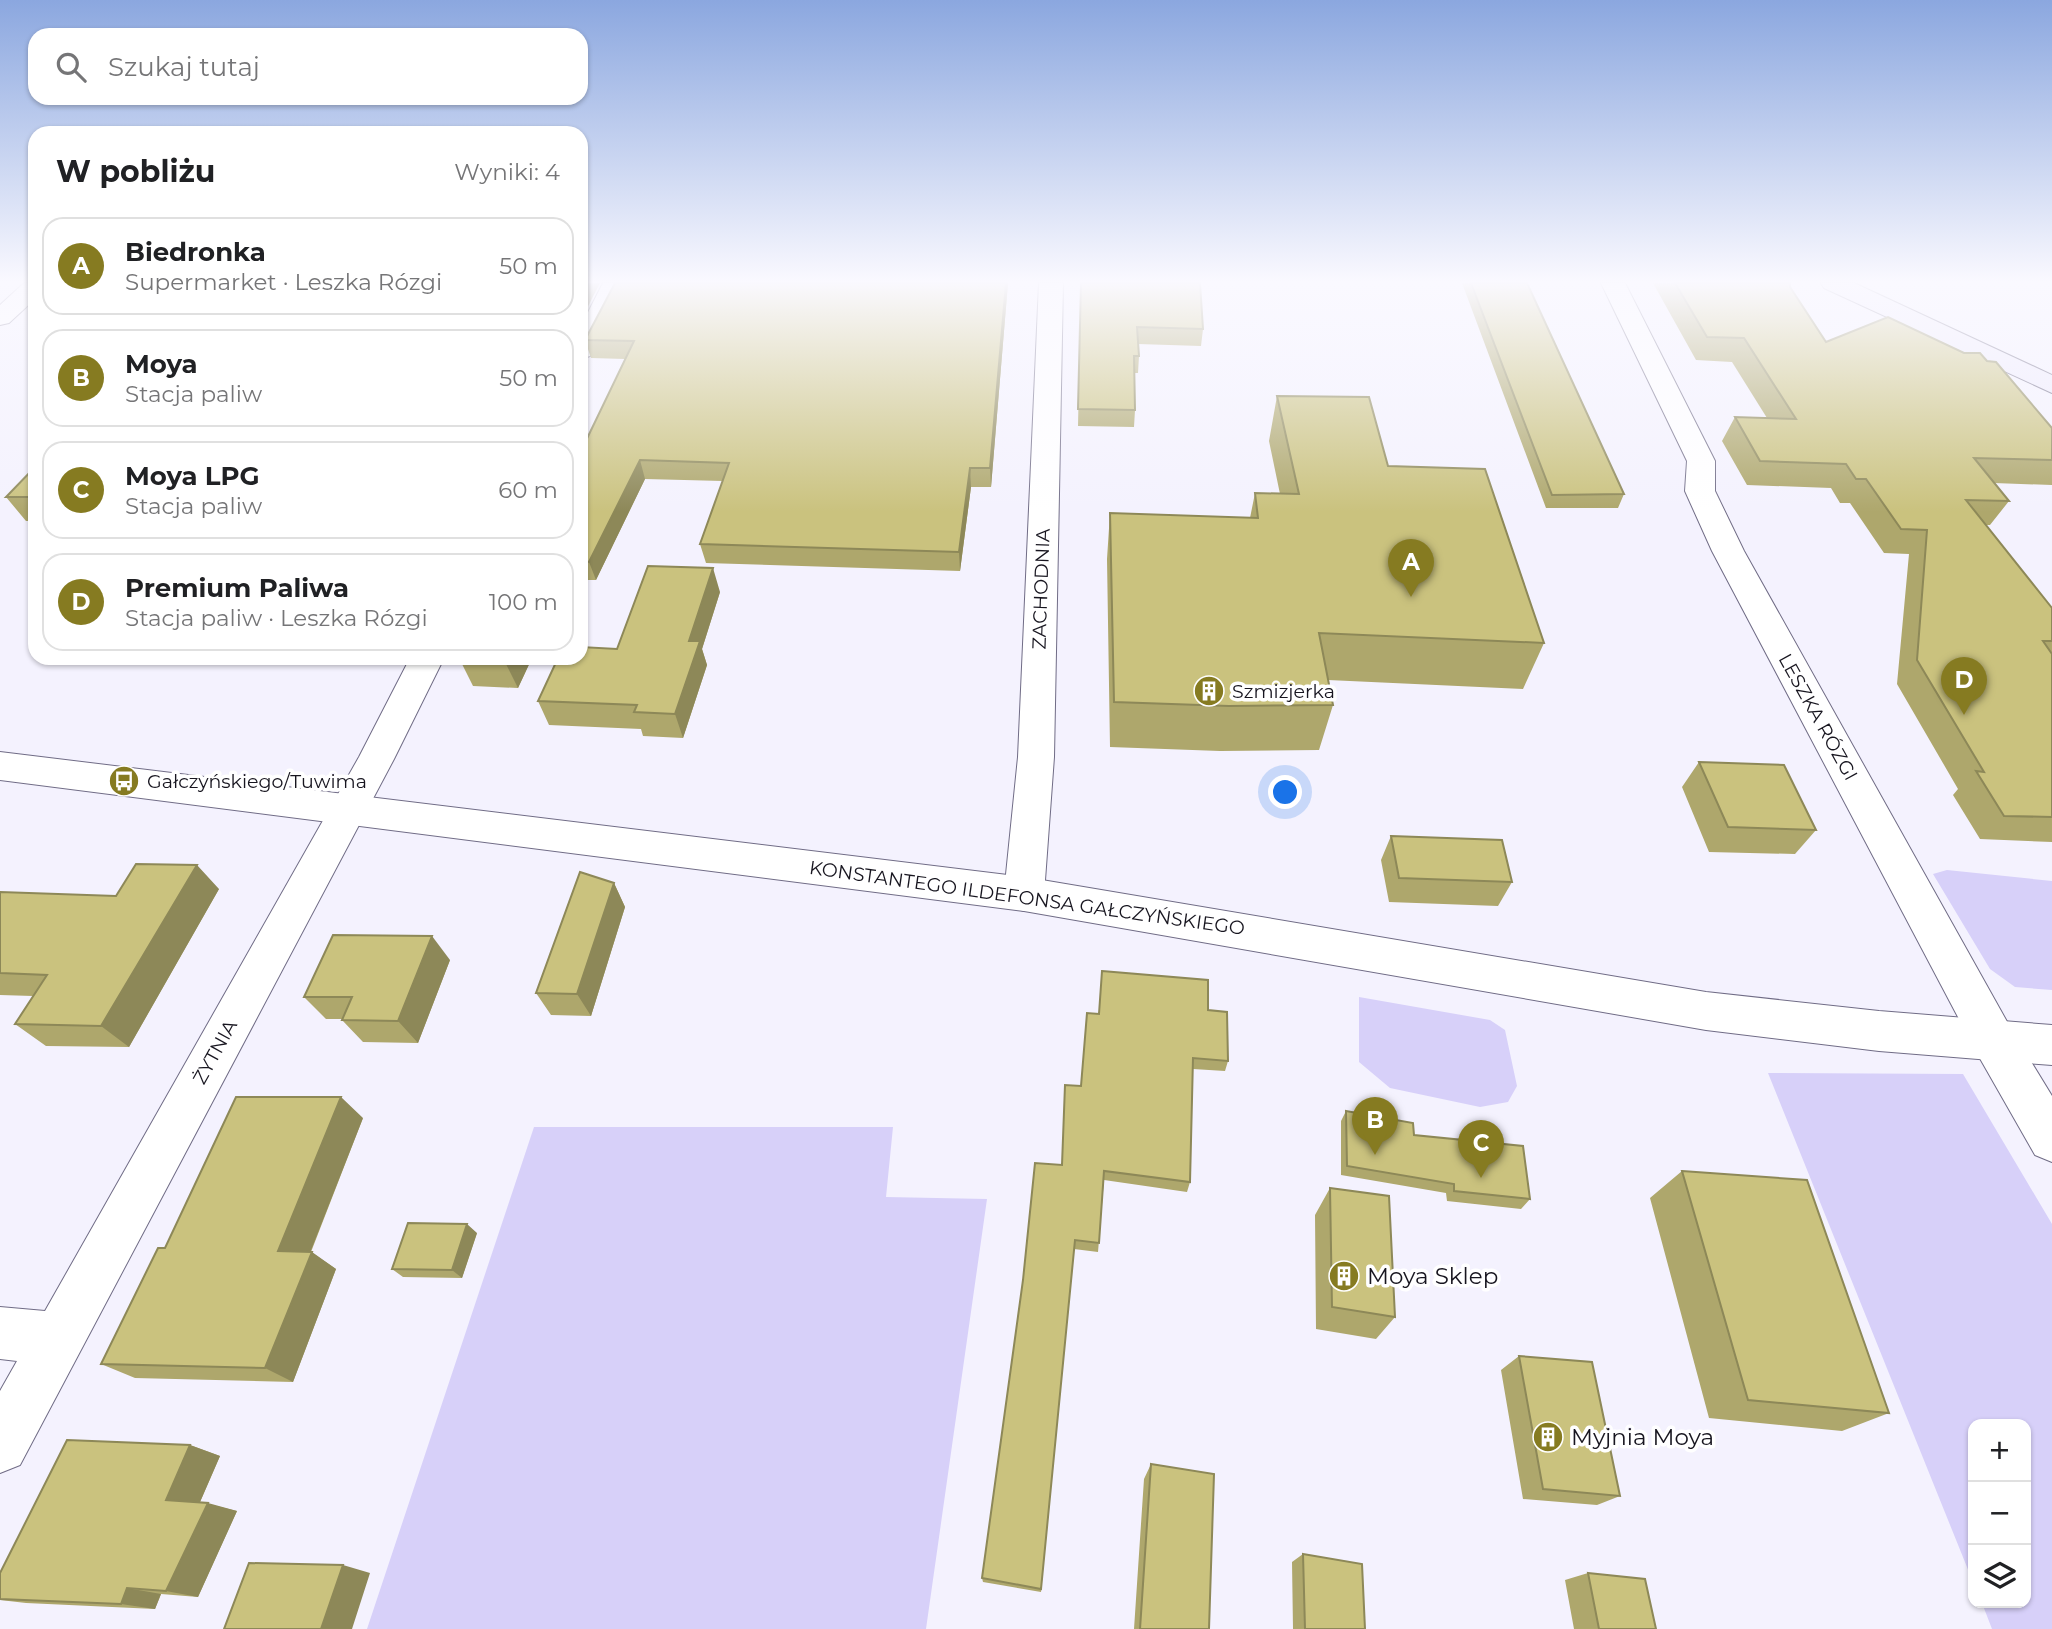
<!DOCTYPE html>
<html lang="pl">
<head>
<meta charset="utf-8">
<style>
	:root { --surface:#fff; --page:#f2f2f2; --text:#202124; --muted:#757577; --line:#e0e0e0; --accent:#867b21 }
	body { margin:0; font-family:Montserrat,sans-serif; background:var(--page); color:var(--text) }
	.controls { position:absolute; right:21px; bottom:21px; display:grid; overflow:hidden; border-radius:14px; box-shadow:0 2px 5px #0004 }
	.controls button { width:63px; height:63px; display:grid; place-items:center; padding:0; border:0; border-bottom:2px solid var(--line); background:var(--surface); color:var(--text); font:35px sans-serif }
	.you { position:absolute; left:1286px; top:793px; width:24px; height:24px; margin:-18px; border:5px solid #fff; border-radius:50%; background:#1a73e8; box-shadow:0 0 0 10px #1a73e833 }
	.badge { display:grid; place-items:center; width:46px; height:46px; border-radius:50%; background:var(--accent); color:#fff; font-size:23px; font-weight:700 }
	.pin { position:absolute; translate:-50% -58px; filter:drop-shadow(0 2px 4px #0008) }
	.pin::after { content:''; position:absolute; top:37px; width:24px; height:21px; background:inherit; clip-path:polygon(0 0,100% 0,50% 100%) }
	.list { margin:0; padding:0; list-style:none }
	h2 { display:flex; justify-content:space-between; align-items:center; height:91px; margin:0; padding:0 28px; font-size:30px }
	h2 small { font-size:23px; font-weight:400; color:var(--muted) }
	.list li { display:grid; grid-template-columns:46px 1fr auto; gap:21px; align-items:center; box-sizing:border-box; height:98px; margin:0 14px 14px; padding:0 14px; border:2px solid var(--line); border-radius:21px }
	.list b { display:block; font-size:26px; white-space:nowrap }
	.list p { margin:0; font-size:23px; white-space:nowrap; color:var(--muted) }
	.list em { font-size:23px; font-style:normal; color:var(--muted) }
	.icon { flex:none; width:38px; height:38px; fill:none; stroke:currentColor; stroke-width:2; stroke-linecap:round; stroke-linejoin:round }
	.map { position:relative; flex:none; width:2052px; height:1629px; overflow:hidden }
	.search { position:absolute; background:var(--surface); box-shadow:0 2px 5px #0004; left:28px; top:28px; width:560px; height:77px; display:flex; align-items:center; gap:18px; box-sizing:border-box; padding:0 24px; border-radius:21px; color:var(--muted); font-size:26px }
	.panel { position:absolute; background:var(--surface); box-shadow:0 2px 5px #0004; left:28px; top:126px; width:560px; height:539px; border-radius:21px }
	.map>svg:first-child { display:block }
	.green { fill:#d7d0f9 }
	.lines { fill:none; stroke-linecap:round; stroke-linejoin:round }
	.minor-casing { stroke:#706c86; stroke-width:2 }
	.tertiary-casing { stroke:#706c86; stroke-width:2 }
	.secondary-casing { stroke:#706c86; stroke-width:2 }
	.minor { fill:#fff; fill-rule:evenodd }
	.tertiary { fill:#fff; fill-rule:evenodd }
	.secondary { fill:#eeebfc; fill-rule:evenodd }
	.wall { fill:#aea76c }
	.shaded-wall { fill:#8d8858 }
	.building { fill:#cac27e; stroke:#8d8858; stroke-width:2 }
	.labels { text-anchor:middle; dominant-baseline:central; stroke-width:7; stroke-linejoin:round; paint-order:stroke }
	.street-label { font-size:19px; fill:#17151f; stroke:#fff }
	.poi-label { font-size:19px; fill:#17151f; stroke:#fff; text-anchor:start }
	.near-poi-label { font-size:23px; fill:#17151f; stroke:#fff; text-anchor:start }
</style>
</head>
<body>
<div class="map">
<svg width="2052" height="1629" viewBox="0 0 2052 1629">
	<rect width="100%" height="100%" fill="#f4f2fe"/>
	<path class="green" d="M 1947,870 L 2052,881 L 2052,990 L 2015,987 L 1990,969 L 1933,874 Z
		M 1359,997 L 1490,1020 L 1505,1030 L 1517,1086 L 1508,1102 L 1480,1107 L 1390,1088 L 1359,1062 Z
		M 1768,1073 L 1963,1074 L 2052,1224 L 2052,1629 L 1992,1629 L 1982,1603 L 2026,1603 L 2026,1424 L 1973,1424 L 1973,1582 Z
		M 534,1127 L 893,1127 L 886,1197 L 987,1199 L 926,1629 L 367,1629 Z"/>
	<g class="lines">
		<g class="minor-casing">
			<path id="minor" d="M 24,283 L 35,283 L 35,299 L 9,323 L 0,325 L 0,305 Z
				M 603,283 L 627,283 L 594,351 L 590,356 L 581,359 L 581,326 Z
				M 1039,283 L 1063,283 L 1054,757 L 1044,894 L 1038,906 L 1024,911 L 1010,906 L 1004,894 L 1018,757 Z
				M 1601,283 L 1625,283 L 1715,461 L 1715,491 L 1744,551 L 2010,1027 L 2052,1096 L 2052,1162 L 2035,1155 L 1978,1055 L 1712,551 L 1685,491 L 1687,461 Z
				M 410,658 L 444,658 L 394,759 L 20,1465 L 0,1473 L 0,1391 L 17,1361 L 0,1359 L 0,1307 L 45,1311 L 359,757 Z"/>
		</g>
		<g class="tertiary-casing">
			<path id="tertiary" d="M 0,752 L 1024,877 L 1706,992 L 1879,1011 L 2052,1025 L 2052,1065 L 1879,1051 L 1706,1030 L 1024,911 L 0,780 Z"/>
		</g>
		<g class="secondary-casing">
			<path id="secondary" d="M 1821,283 L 1854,283 L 2052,375 L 2052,393 L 1824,288 Z"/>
		</g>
		<use href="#minor" class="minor"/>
		<use href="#tertiary" class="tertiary"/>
		<use href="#secondary" class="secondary"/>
	</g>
	<path class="wall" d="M 615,283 L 1008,283 L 991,487 L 971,487 L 960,571 L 706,563 L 700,544 L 723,481 L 645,479 L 596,580 L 581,580 L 581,451 L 625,359 L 591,358 L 585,340 Z
		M 1081,283 L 1203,329 L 1201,346 L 1138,344 L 1139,356 L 1138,373 L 1134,373 L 1135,410 L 1134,427 L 1078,426 Z
		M 1462,283 L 1527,283 L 1624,494 L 1618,508 L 1546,508 Z
		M 1653,283 L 1790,283 L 1790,287 L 1826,342 L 2052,428 L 2052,485 L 1994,483 L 2009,501 L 1990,525 L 1986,525 L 2052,608 L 2052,842 L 1980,839 L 1953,795 L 1958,789 L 1897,684 L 1909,554 L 1884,553 L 1850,503 L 1840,503 L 1831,488 L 1747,485 L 1722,441 L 1735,417 L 1767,418 L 1732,362 L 1696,360 Z
		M 1277,396 L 1388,466 L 1544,643 L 1523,689 L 1328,680 L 1333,705 L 1319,750 L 1220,751 L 1110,747 L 1107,559 L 1110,513 L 1250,518 L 1255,493 L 1280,494 L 1269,441 Z
		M 35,467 L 35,521 L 26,521 L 6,497 Z
		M 720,592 L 702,649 L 707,665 L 683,738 L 643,736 L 641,729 L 549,725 L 538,701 L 617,649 Z
		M 461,658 L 532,658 L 518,688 L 473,686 L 460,660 Z
		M 1699,762 L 1816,830 L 1795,854 L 1709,852 L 1682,787 Z
		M 1391,836 L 1512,882 L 1498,906 L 1389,902 L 1381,860 Z
		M 614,883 L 625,907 L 591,1016 L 551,1015 L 536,993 Z
		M 219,889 L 129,1047 L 46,1046 L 15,1024 L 33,996 L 0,995 L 0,892 L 116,896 Z
		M 450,960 L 418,1043 L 363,1042 L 342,1020 L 342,1019 L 326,1019 L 304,997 Z
		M 1208,1010 L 1228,1061 L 1225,1071 L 1193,1069 L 1190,1182 L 1187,1192 L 1104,1180 L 1098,1252 L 1074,1249 L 1041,1592 L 983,1582 L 982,1578 L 1062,1165 L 1098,1014 Z
		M 1346,1111 L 1414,1135 L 1530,1199 L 1521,1209 L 1447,1201 L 1446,1193 L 1341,1175 L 1341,1121 Z
		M 363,1118 L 311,1252 L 336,1269 L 293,1382 L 135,1378 L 101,1364 L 165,1248 Z
		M 1682,1171 L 1889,1413 L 1842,1431 L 1709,1418 L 1650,1198 Z
		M 1330,1188 L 1395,1317 L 1376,1339 L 1316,1329 L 1315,1215 Z
		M 477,1233 L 462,1278 L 403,1277 L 392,1269 Z
		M 1519,1356 L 1620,1496 L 1597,1505 L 1523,1499 L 1501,1370 Z
		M 190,1445 L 220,1456 L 200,1502 L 237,1511 L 198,1597 L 161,1594 L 155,1609 L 26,1603 L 0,1600 L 0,1573 Z
		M 1151,1464 L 1209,1629 L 1134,1629 L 1144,1479 Z
		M 1303,1554 L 1365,1629 L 1293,1629 L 1292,1562 Z
		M 1588,1573 L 1656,1629 L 1574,1629 L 1565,1580 Z"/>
	<path class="shaded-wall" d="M 585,283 L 600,283 L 581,320 L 581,292 Z
		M 1006,283 L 1008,283 L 991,487 L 990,468 Z
		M 640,460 L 645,479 L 596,580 L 589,562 Z
		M 970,468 L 971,487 L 960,571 L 959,552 Z
		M 713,568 L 720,592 L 702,649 L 707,665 L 683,738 L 675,714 L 689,641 Z
		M 507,658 L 532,658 L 518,688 L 505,662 Z
		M 197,865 L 219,889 L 129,1047 L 101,1026 Z
		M 614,883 L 625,907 L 591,1016 L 577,994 Z
		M 432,936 L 450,960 L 418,1043 L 398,1021 Z
		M 341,1097 L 363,1118 L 304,1268 L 278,1251 Z
		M 467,1224 L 477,1233 L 462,1278 L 452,1270 Z
		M 312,1252 L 336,1269 L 293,1382 L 265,1368 Z
		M 190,1445 L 220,1456 L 197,1509 L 166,1500 Z
		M 208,1503 L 237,1511 L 198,1597 L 166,1591 Z
		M 343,1565 L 370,1573 L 352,1629 L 321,1629 Z
		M 127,1588 L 161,1594 L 155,1609 L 121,1604 Z"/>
	<path class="building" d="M 581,283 L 585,283 L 581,292 Z
		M 615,283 L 1006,283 L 990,468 L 970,468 L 959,552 L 700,544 L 729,463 L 640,460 L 589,562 L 581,561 L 581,451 L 634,341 L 585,340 Z
		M 1081,283 L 1200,283 L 1203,329 L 1137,327 L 1139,356 L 1134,356 L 1135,410 L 1078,409 Z
		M 1471,283 L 1527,283 L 1624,494 L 1552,495 Z
		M 1675,283 L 1790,283 L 1790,287 L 1826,342 L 1888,317 L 1964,353 L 1980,353 L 1987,361 L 1996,362 L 2052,428 L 2052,460 L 1974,458 L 2009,501 L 1966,500 L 2052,608 L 2052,641 L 2043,641 L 2052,654 L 2052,817 L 2004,816 L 1976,771 L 1984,772 L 1917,660 L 1927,530 L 1901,529 L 1866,479 L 1856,479 L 1846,464 L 1760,461 L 1735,417 L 1796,419 L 1744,338 L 1707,337 Z
		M 1277,396 L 1369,397 L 1388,466 L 1485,469 L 1544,643 L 1319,633 L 1333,705 L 1229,706 L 1114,702 L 1110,513 L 1258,518 L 1255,493 L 1299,494 Z
		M 35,467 L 35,497 L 6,497 Z
		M 648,566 L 713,568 L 689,641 L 700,641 L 675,714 L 634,712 L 637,705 L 538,701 L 558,658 L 581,658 L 581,647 L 617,649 Z
		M 461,658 L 507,658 L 505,662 L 460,660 Z
		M 1699,762 L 1784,765 L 1816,830 L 1728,827 Z
		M 1391,836 L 1502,840 L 1512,882 L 1399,878 Z
		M 136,864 L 197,865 L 101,1026 L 15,1024 L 47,975 L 0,973 L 0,892 L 116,896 Z
		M 580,872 L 614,883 L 577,994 L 536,993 Z
		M 333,935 L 432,936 L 398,1021 L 342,1020 L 352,997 L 304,997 Z
		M 1102,971 L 1208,980 L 1208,1010 L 1227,1012 L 1228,1061 L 1193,1058 L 1190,1182 L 1104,1171 L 1099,1243 L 1075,1240 L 1041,1589 L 982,1578 L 1023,1280 L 1035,1163 L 1062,1165 L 1065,1085 L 1081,1086 L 1087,1013 L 1099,1014 Z
		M 236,1097 L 341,1097 L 278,1251 L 312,1252 L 265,1368 L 101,1364 L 158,1248 L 165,1248 Z
		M 1346,1111 L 1413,1123 L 1414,1135 L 1523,1146 L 1530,1199 L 1454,1191 L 1454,1184 L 1347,1166 Z
		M 1682,1171 L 1807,1180 L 1889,1413 L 1748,1400 Z
		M 1330,1188 L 1389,1196 L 1395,1317 L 1332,1307 Z
		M 408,1223 L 467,1224 L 452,1270 L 392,1269 Z
		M 1519,1356 L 1592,1362 L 1620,1496 L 1543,1489 Z
		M 67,1440 L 190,1445 L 166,1500 L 208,1503 L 166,1591 L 127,1588 L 121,1604 L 0,1599 L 0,1573 Z
		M 1151,1464 L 1214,1474 L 1209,1629 L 1140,1629 Z
		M 1303,1554 L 1362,1564 L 1365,1629 L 1305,1629 Z
		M 249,1563 L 343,1565 L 321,1629 L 224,1629 Z
		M 1588,1573 L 1645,1579 L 1656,1629 L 1599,1629 Z"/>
	<linearGradient id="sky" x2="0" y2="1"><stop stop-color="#8ba7df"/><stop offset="0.55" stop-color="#faf9ff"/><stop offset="1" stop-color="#faf9ff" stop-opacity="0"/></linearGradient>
	<rect width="2052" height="512" fill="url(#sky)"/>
	<defs>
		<g id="building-disc" transform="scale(1.575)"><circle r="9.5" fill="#867b21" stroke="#fff"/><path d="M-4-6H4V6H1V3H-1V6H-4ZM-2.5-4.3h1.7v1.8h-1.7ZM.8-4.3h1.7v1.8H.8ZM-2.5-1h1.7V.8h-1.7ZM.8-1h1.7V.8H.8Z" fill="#fff"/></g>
		<g id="bus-disc" transform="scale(1.575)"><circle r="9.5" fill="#867b21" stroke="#fff"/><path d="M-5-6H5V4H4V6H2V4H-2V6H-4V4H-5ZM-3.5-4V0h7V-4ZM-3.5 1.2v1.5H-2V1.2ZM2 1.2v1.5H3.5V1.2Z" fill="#fff"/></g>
	</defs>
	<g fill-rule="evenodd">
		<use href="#building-disc" x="1209" y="691"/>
		<use href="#bus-disc" x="124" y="781"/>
		<use href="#building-disc" x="1344" y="1276"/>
		<use href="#building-disc" x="1548" y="1437"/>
	</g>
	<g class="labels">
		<g class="street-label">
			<text transform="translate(1041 589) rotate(-88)">ZACHODNIA</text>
			<text transform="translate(1818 717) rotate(61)">LESZKA RÓZGI</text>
			<text transform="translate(1027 898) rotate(8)">KONSTANTEGO ILDEFONSA GAŁCZYŃSKIEGO</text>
			<text transform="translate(215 1052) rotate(-61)">ŻYTNIA</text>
		</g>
		<g class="poi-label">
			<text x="1232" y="691">Szmizjerka</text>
			<text x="147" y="781">Gałczyńskiego/Tuwima</text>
		</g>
		<g class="near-poi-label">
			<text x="1367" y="1276">Moya Sklep</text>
			<text x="1571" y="1437">Myjnia Moya</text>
		</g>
	</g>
</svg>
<div class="controls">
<button>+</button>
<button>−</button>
<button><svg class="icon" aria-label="layers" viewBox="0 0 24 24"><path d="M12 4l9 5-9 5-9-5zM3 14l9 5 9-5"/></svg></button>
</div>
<div class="you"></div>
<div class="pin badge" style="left:1411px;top:597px">A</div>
<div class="pin badge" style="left:1375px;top:1155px">B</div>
<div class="pin badge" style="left:1481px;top:1178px">C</div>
<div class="pin badge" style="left:1964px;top:715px">D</div>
<div class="search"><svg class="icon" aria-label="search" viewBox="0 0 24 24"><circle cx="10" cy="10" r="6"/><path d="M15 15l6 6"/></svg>Szukaj tutaj</div>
<section class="panel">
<h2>W pobliżu<small>Wyniki: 4</small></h2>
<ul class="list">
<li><span class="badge">A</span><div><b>Biedronka</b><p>Supermarket · Leszka Rózgi</p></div><em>50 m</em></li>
<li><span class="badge">B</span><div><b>Moya</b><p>Stacja paliw</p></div><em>50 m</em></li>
<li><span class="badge">C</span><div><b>Moya LPG</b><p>Stacja paliw</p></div><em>60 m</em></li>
<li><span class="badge">D</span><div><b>Premium Paliwa</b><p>Stacja paliw · Leszka Rózgi</p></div><em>100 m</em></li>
</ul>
</section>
</div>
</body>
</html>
